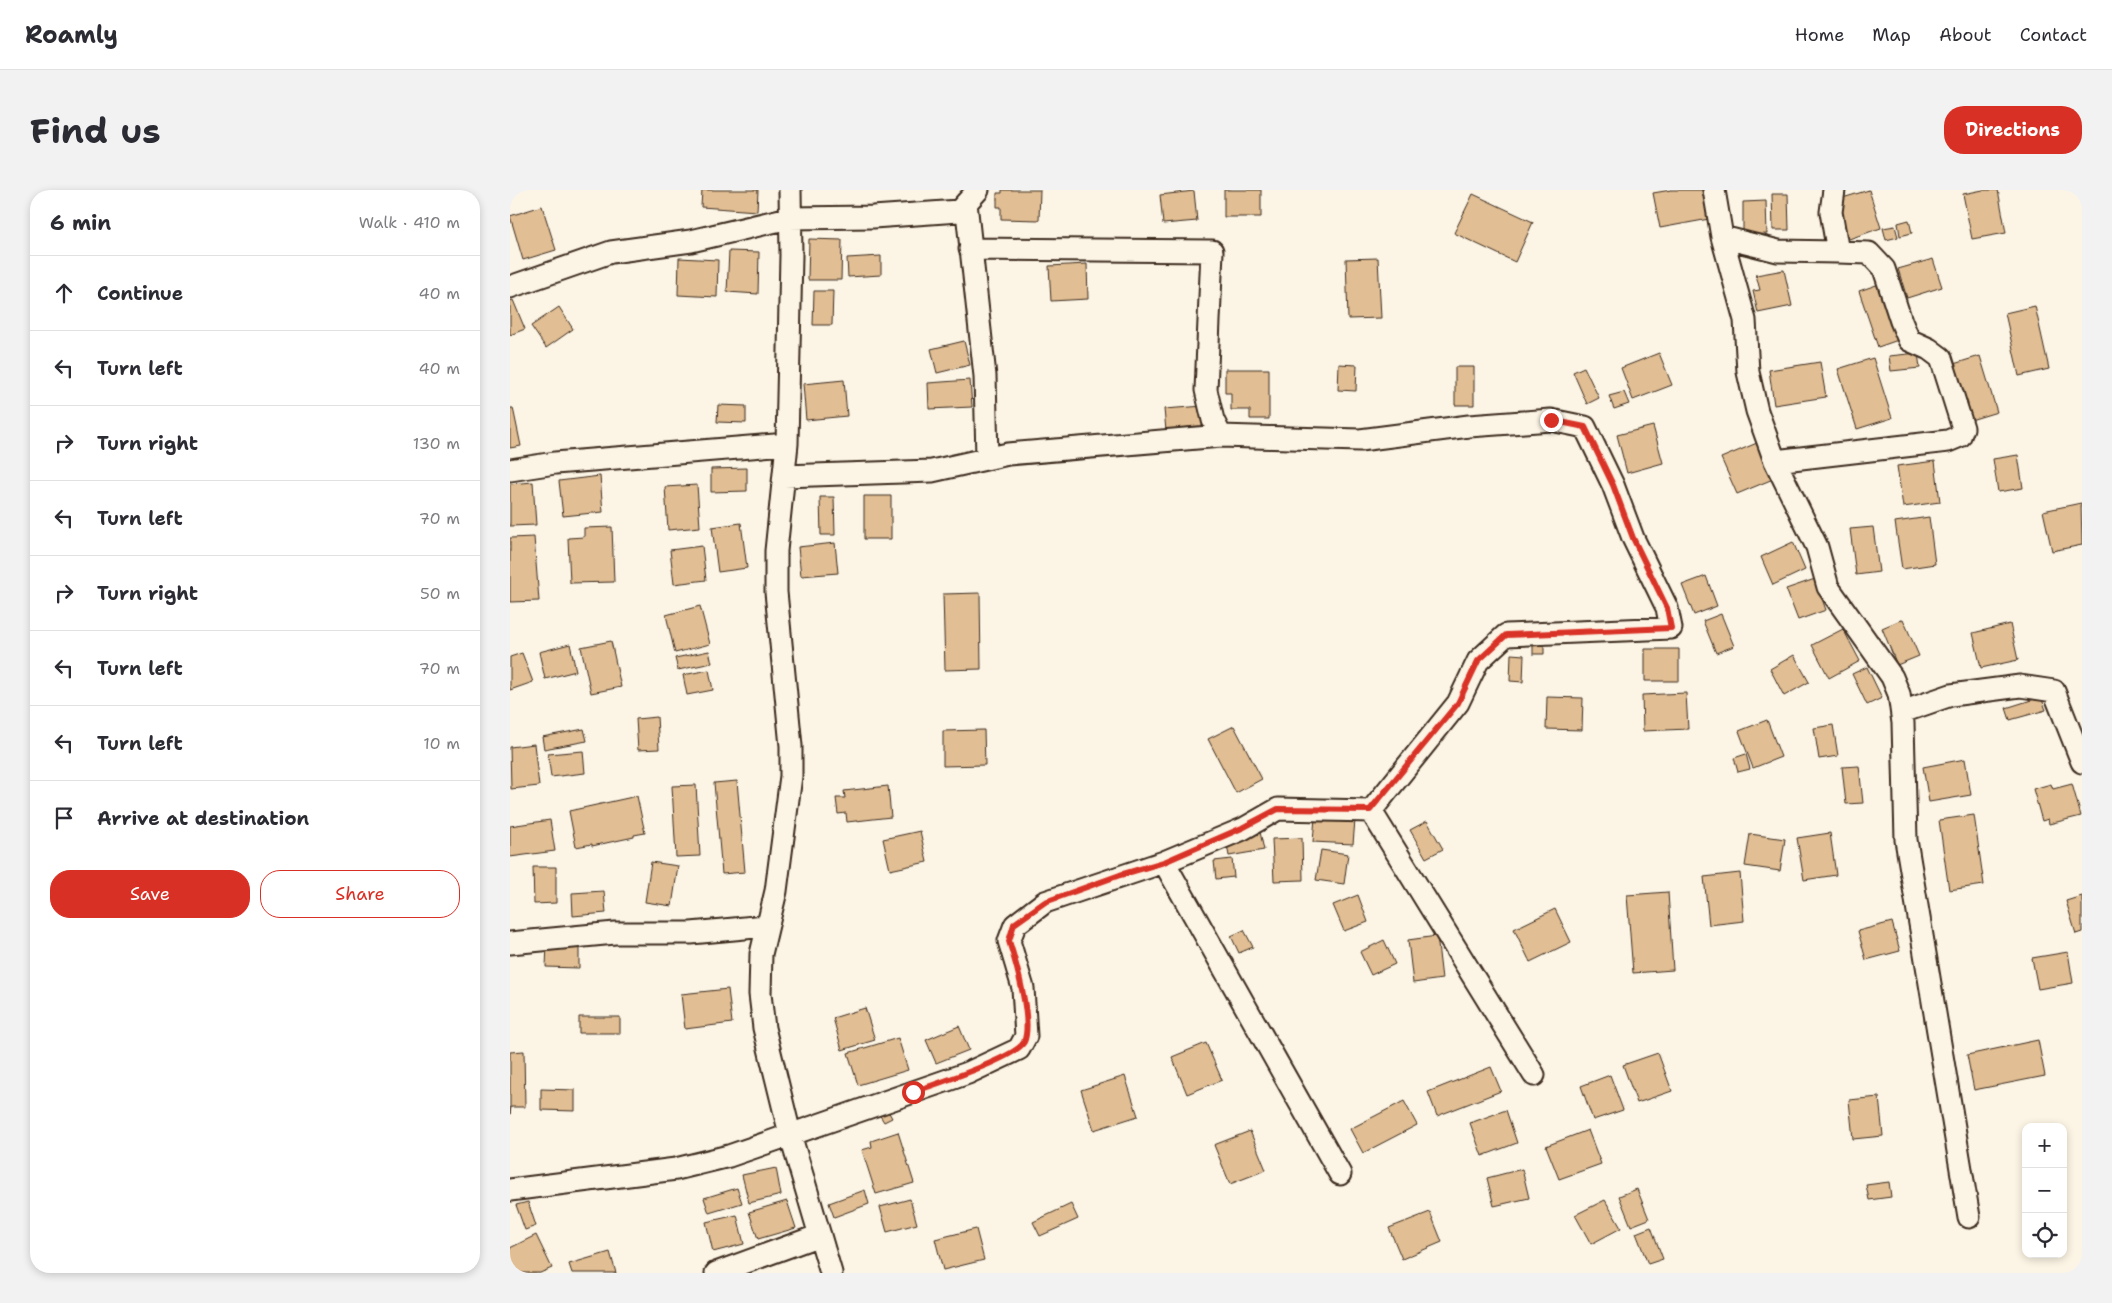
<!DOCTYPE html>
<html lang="en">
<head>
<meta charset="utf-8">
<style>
	:root { --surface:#fff; --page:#f2f2f3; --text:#2b2b33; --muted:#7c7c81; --line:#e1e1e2; --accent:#d93025 }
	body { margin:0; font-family:"Shantell Sans",sans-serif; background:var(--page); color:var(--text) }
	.controls { position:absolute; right:15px; bottom:15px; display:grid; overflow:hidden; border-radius:10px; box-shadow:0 2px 8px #0003 }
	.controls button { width:45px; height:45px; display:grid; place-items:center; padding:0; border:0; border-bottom:1px solid var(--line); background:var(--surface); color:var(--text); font:25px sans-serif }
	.stop { position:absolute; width:15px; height:15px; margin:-11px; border:4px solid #d93025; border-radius:50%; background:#fff }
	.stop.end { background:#d93025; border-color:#fff; box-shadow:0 1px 5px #0008 }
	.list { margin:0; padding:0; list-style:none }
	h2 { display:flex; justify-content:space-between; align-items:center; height:65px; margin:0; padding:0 20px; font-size:21px }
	h2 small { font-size:16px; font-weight:400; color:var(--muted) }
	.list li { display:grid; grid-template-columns:32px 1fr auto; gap:15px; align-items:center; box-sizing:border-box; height:75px; padding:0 20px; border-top:1px solid var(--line) }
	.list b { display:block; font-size:19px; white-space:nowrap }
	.list em { font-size:16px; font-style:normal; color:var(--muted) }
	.actions { display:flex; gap:10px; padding:15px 20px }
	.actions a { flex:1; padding:11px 0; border:1px solid var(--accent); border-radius:20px; text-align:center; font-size:18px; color:var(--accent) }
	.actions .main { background:var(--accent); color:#fff }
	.icon { flex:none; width:28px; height:28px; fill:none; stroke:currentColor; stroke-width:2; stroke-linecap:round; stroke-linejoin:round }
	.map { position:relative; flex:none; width:1572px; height:1083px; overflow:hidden; border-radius:20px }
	header { display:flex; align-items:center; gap:30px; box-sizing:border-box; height:70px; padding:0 25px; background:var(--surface); border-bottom:1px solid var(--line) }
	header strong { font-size:24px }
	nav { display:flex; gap:28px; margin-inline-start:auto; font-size:18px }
	.intro { display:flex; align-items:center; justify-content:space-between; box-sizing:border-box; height:120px; padding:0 30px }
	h1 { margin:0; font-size:35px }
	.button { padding:12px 22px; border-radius:20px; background:var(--accent); color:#fff; font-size:18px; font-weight:700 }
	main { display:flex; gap:30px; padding:0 30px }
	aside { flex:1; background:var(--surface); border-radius:20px; box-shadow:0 2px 8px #0003 }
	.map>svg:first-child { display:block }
	.building { fill:#e1be93; stroke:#3b2a1e }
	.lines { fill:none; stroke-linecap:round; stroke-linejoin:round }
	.street-casing { stroke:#3b2a1e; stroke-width:25 }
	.street { stroke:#fcf5e5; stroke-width:21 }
	.route { stroke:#d93025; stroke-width:6 }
</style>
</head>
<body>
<header>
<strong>Roamly</strong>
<nav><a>Home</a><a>Map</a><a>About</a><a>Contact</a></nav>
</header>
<div class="intro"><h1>Find us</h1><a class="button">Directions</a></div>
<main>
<aside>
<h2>6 min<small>Walk · 410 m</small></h2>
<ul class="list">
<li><svg class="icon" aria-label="ahead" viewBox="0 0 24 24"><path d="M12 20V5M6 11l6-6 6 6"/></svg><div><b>Continue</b></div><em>40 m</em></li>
<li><svg class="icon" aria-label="left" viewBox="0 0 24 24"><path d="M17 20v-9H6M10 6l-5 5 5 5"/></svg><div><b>Turn left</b></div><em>40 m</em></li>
<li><svg class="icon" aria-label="right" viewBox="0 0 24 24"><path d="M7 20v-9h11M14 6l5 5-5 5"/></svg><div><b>Turn right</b></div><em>130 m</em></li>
<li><svg class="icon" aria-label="left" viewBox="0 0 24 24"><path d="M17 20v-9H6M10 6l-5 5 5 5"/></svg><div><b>Turn left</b></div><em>70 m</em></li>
<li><svg class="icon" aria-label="right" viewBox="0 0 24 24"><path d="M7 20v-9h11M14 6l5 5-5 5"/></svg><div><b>Turn right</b></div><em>50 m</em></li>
<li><svg class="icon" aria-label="left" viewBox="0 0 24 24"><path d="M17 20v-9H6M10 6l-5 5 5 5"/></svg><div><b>Turn left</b></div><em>70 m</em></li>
<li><svg class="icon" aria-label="left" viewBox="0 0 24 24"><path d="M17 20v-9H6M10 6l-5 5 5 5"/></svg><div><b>Turn left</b></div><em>10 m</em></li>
<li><svg class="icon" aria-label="arrive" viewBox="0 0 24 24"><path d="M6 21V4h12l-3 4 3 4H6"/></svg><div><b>Arrive at destination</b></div></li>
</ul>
<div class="actions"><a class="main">Save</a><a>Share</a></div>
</aside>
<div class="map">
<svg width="1572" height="1083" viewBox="0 0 1572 1083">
	<rect width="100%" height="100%" fill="#fcf5e5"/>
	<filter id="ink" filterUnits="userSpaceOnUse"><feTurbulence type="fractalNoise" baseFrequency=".02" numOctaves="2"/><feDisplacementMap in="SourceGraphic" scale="10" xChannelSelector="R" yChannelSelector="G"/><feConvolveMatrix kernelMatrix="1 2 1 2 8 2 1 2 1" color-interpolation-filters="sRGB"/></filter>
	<g filter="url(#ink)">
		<path class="building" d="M 192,0 L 248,0 L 247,21 L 191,17 Z
			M 492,0 L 530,0 L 529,30 L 491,29 L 491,17 L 487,17 L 487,3 L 492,3 Z
			M 714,0 L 751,0 L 751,27 L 714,27 Z
			M 1161,0 L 1193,0 L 1199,29 L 1150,38 L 1143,3 Z
			M 1359,0 L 1371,38 L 1339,49 L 1326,10 Z
			M 1473,0 L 1488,0 L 1496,43 L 1462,49 L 1453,4 Z
			M 684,1 L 687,31 L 653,34 L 650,5 Z
			M 963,4 L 1023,32 L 1005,72 L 944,43 Z
			M 1262,4 L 1278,4 L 1279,40 L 1263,40 Z
			M 1256,11 L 1257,44 L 1233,45 L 1233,12 Z
			M 32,16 L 46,60 L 13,70 L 0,26 Z
			M 1399,30 L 1402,43 L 1390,46 L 1388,33 Z
			M 1385,36 L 1388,47 L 1376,50 L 1373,38 Z
			M 299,49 L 332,50 L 331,90 L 298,90 Z
			M 219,61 L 249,62 L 248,104 L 217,102 Z
			M 371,66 L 371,85 L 338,87 L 337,68 Z
			M 169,68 L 208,70 L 207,107 L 168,105 Z
			M 868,68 L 871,128 L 838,129 L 836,69 Z
			M 1423,69 L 1432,97 L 1397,108 L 1388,79 Z
			M 577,74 L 578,109 L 541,111 L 539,76 Z
			M 1274,80 L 1282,116 L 1248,123 L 1243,101 L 1250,100 L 1246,85 Z
			M 1375,92 L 1394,148 L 1368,157 L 1349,101 Z
			M 304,101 L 323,101 L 322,135 L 303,135 Z
			M 3,110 L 15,139 L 0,145 L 0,111 Z
			M 1525,116 L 1539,179 L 1509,186 L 1495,123 Z
			M 49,117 L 63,139 L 36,158 L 21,136 Z
			M 454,151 L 460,175 L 427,183 L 421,159 Z
			M 1149,163 L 1162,195 L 1123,210 L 1111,178 Z
			M 1408,163 L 1410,178 L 1381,181 L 1379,166 Z
			M 1470,166 L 1487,222 L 1454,232 L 1437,176 Z
			M 1363,168 L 1382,228 L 1347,239 L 1328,179 Z
			M 1310,172 L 1316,207 L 1264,215 L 1259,180 Z
			M 829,174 L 847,175 L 846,201 L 828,200 Z
			M 945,177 L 964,177 L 964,215 L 945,215 Z
			M 1074,177 L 1089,208 L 1077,214 L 1063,182 Z
			M 715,179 L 759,179 L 759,229 L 740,229 L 740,220 L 721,220 L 721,203 L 715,203 Z
			M 334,190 L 337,226 L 296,230 L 293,194 Z
			M 460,190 L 462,217 L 419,219 L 418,193 Z
			M 1114,202 L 1119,214 L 1104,219 L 1099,206 Z
			M 208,215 L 236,216 L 236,233 L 207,232 Z
			M 694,216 L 696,237 L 656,241 L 654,219 Z
			M 0,218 L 3,218 L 11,256 L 0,258 Z
			M 1143,236 L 1153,273 L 1117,283 L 1107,245 Z
			M 1247,253 L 1263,289 L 1227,304 L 1211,268 Z
			M 1508,265 L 1513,298 L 1488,302 L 1483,269 Z
			M 1425,271 L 1430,312 L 1393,317 L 1387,276 Z
			M 237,278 L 237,301 L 201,302 L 201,279 Z
			M 90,286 L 93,322 L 53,326 L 49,291 Z
			M 23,292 L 26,335 L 0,336 L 0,294 Z
			M 187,295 L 190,337 L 158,340 L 155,297 Z
			M 354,306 L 381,306 L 381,349 L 354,349 Z
			M 310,307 L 324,307 L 325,345 L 311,345 Z
			M 1571,313 L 1572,355 L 1542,361 L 1533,321 Z
			M 1419,327 L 1425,374 L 1392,379 L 1385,332 Z
			M 231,333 L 237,378 L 208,382 L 202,337 Z
			M 102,337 L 104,392 L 60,393 L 58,348 L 74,347 L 74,338 Z
			M 1363,337 L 1369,382 L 1346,385 L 1340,339 Z
			M 24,347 L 29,411 L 0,412 L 0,348 Z
			M 1283,352 L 1295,380 L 1263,395 L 1251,367 Z
			M 325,353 L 328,383 L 291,386 L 288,357 Z
			M 192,356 L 196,390 L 164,394 L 160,360 Z
			M 1196,386 L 1207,416 L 1184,425 L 1172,395 Z
			M 1305,389 L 1316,420 L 1288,430 L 1276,399 Z
			M 470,403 L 471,479 L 435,480 L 433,404 Z
			M 190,416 L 200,454 L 165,463 L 156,425 Z
			M 1211,424 L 1224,456 L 1206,463 L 1193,431 Z
			M 1393,429 L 1409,466 L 1387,475 L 1372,438 Z
			M 1500,434 L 1508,470 L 1471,478 L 1463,443 Z
			M 1333,439 L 1350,471 L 1319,488 L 1302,455 Z
			M 1023,449 L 1034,449 L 1034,464 L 1023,464 Z
			M 101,451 L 111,497 L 81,503 L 71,457 Z
			M 60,454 L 66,481 L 35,489 L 29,462 Z
			M 1135,459 L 1169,459 L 1169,491 L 1135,491 Z
			M 199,461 L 202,473 L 168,480 L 165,468 Z
			M 12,463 L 23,492 L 0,500 L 0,467 Z
			M 1001,464 L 1014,465 L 1013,492 L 1000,491 Z
			M 1284,465 L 1299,492 L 1274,506 L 1260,479 Z
			M 1357,477 L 1372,508 L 1357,515 L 1342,484 Z
			M 199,480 L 203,500 L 177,505 L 173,485 Z
			M 1176,503 L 1178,539 L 1133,541 L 1132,505 Z
			M 1037,507 L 1073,508 L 1072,540 L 1036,539 Z
			M 1531,507 L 1536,520 L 1500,530 L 1496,518 Z
			M 147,527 L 149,559 L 128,560 L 126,529 Z
			M 1257,530 L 1271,567 L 1243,578 L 1229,541 Z
			M 1323,535 L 1328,566 L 1309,569 L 1304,538 Z
			M 724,536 L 752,589 L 726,603 L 698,549 Z
			M 74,539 L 77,551 L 34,559 L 32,547 Z
			M 474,540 L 475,575 L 433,576 L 433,541 Z
			M 24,554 L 29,596 L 1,599 L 0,557 Z
			M 73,561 L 75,583 L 41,587 L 38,564 Z
			M 1236,564 L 1240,579 L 1228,582 L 1224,568 Z
			M 1455,569 L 1461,605 L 1419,612 L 1413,577 Z
			M 1349,576 L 1353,613 L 1336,614 L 1332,577 Z
			M 227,591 L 235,682 L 212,684 L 204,593 Z
			M 1541,594 L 1543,599 L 1562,594 L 1571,626 L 1539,634 L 1538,629 L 1532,631 L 1523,599 Z
			M 186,595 L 190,666 L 166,667 L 162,596 Z
			M 378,596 L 381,627 L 337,632 L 336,623 L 328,624 L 326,608 L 335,608 L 334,601 Z
			M 127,606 L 135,643 L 124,645 L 124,647 L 82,656 L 82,654 L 66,657 L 59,621 Z
			M 1464,625 L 1474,695 L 1439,700 L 1429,630 Z
			M 805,627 L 845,630 L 843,654 L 803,652 Z
			M 40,630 L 45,661 L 0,667 L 0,636 Z
			M 917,631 L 933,659 L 916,668 L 900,640 Z
			M 410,641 L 417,672 L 380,680 L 373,649 Z
			M 750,642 L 754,660 L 719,666 L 716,649 Z
			M 1320,643 L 1326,685 L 1294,690 L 1287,648 Z
			M 1240,644 L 1275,649 L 1270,681 L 1235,676 Z
			M 792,648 L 793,690 L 764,691 L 762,649 Z
			M 811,660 L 838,664 L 834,694 L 806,690 Z
			M 722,669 L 724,687 L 706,689 L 704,671 Z
			M 141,672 L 168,676 L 162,716 L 135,712 Z
			M 23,677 L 46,677 L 46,713 L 24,714 Z
			M 1230,683 L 1234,731 L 1199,735 L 1194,687 Z
			M 94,701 L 96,723 L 63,726 L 62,703 Z
			M 1158,702 L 1163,780 L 1123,783 L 1117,705 Z
			M 848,705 L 858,732 L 834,741 L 823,715 Z
			M 1572,706 L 1572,742 L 1566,744 L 1556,711 Z
			M 1045,719 L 1061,752 L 1020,772 L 1004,739 Z
			M 1382,732 L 1390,761 L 1356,770 L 1348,741 Z
			M 734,740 L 743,757 L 729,763 L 721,746 Z
			M 927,746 L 932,789 L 903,793 L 898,750 Z
			M 874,750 L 885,774 L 861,785 L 850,762 Z
			M 37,754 L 69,755 L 69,778 L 36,777 Z
			M 1558,762 L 1563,793 L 1528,799 L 1522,768 Z
			M 218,799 L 222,833 L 175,839 L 171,804 Z
			M 355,818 L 365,850 L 332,860 L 323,828 Z
			M 69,827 L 110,827 L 110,843 L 69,843 Z
			M 449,836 L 459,860 L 426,873 L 416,850 Z
			M 388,848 L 398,880 L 348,895 L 338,863 Z
			M 1528,850 L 1535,886 L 1464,900 L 1457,865 Z
			M 696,853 L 712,890 L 677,904 L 662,867 Z
			M 14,861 L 15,917 L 1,917 L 0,925 L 0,862 Z
			M 1148,863 L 1162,901 L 1127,913 L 1113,875 Z
			M 981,877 L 991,901 L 927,926 L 918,902 Z
			M 1100,885 L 1113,920 L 1083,930 L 1071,896 Z
			M 615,886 L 628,926 L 584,940 L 571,900 Z
			M 31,899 L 65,900 L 65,921 L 31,920 Z
			M 1369,907 L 1373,946 L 1343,949 L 1339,910 Z
			M 894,911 L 907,935 L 853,963 L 840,939 Z
			M 377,919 L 382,928 L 374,932 L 369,924 Z
			M 996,920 L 1007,953 L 972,966 L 960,933 Z
			M 1078,940 L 1091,974 L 1049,989 L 1036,956 Z
			M 740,941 L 756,980 L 720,994 L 704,955 Z
			M 388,942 L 404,993 L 366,1004 L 352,960 L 362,957 L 361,951 Z
			M 266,978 L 271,1005 L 239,1013 L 232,985 Z
			M 1012,979 L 1019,1008 L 984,1016 L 977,988 Z
			M 1379,992 L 1381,1007 L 1359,1010 L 1356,995 Z
			M 227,998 L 232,1013 L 199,1023 L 194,1008 Z
			M 1127,999 L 1139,1029 L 1121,1036 L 1109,1006 Z
			M 355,1000 L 359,1014 L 324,1027 L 319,1013 Z
			M 400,1009 L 407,1034 L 377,1042 L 370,1017 Z
			M 1095,1010 L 1111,1038 L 1081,1054 L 1065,1025 Z
			M 277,1011 L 286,1038 L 248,1049 L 239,1022 Z
			M 18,1012 L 26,1036 L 15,1040 L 6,1015 Z
			M 561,1014 L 568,1029 L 530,1046 L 523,1032 Z
			M 920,1022 L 932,1052 L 892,1069 L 879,1038 Z
			M 227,1025 L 234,1054 L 203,1062 L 196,1032 Z
			M 1141,1037 L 1153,1069 L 1138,1074 L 1126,1043 Z
			M 466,1039 L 474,1070 L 433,1080 L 425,1049 Z
			M 26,1045 L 42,1078 L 30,1083 L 0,1083 L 0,1058 Z
			M 100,1062 L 106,1083 L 62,1083 L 59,1074 Z"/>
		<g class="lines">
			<g class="street-casing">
				<path id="street" d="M 280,0 L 281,65 L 277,254 L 266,361 L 266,402 L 281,556 L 281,586 L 266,701 L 251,764 L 250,804 L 254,838 L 280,944 L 321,1083
					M 1204,0 L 1212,47 L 1235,130 L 1238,182 L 1247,221 L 1265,271 L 1307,357 L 1318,397 L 1382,487 L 1389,504 L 1393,533 L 1396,650 L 1459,1027
					M 456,13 L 475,186 L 477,268
					M 1212,47 L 1268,61 L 1328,62
					M 0,97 L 101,62 L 181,51 L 279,28 L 363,27 L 449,21 L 468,0
					M 1265,271 L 1438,251 L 1450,246 L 1453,238 L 1431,168 L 1419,159 L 1399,150 L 1391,131 L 1374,79 L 1359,63 L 1328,62 L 1321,22 L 1324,0
					M 0,280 L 45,273 L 277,254
					M 274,286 L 422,281 L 498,264 L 711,246
					M 1392,522 L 1441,505 L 1510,496 L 1544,501 L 1572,572
					M 861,621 L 1024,885
					M 654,672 L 830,984
					M 0,753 L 105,743 L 181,743 L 256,736
					M 0,1000 L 166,979 L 219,966 L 458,883 L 509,859 L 516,846 L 513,798 L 499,751 L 505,735 L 535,712 L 654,672 L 733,639 L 768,619 L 861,621 L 948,513 L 968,471 L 996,445 L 1161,438 L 1157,418 L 1123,348 L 1103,295 L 1075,237 L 1041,230 L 959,236 L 850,250 L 711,246 L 703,230 L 696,200 L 702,61 L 460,59
					M 206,1083 L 310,1045"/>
			</g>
			<use href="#street" class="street"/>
		</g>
	</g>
	<g class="lines" filter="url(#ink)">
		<path class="route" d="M 403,902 C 423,895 506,868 514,852 C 523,831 506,773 499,751 L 504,734 L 535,712 L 610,685 L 654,672 L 732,638 L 768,619 L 860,620 L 948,513 L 968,471 L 996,445 L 1161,438 L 1157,418 L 1123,348 L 1103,295 L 1075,237 L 1041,230"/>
	</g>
</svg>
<div class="controls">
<button>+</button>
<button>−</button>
<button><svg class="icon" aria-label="locate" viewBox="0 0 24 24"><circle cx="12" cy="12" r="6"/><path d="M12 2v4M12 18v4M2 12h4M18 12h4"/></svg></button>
</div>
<div class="stop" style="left:403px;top:902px"></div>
<div class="stop end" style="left:1041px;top:230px"></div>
</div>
</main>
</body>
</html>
